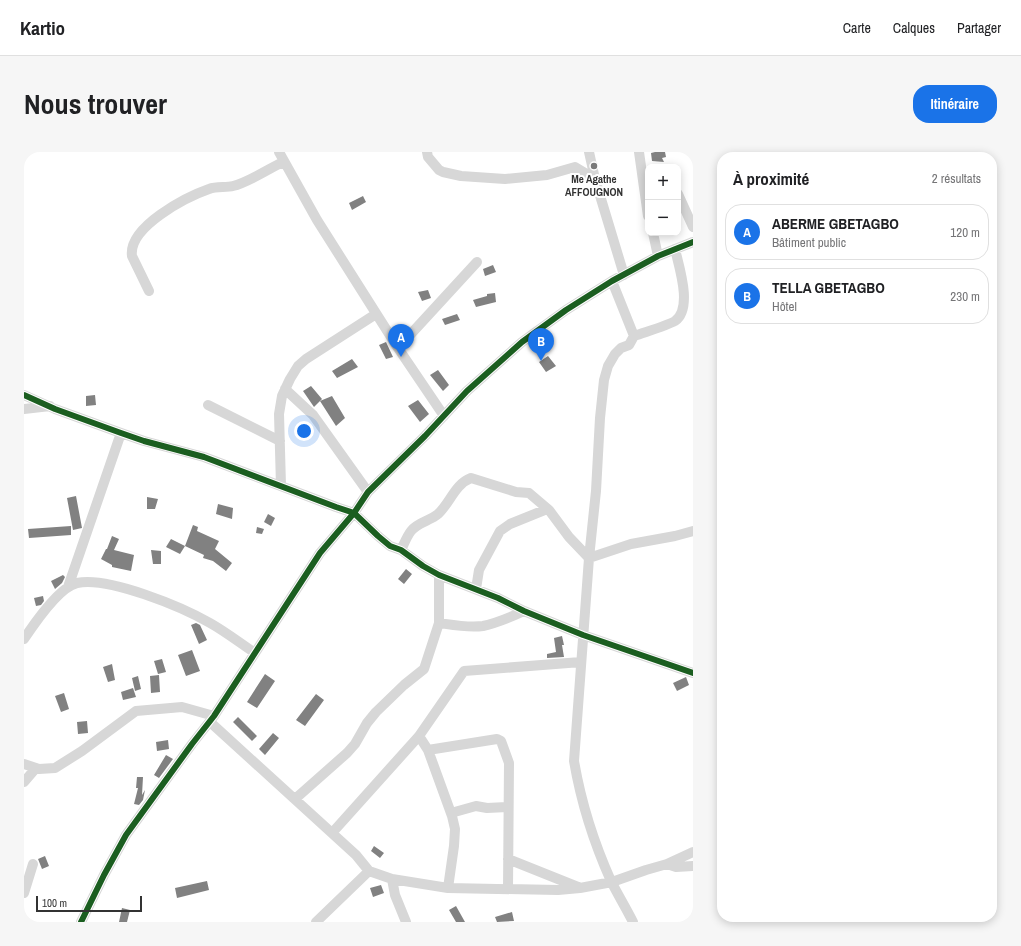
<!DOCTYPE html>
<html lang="fr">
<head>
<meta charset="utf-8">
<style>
	:root { --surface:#fff; --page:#f6f6f6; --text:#202124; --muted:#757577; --line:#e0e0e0; --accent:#1a73e8 }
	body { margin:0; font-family:"Archivo Narrow",sans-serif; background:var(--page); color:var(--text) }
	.controls { position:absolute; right:12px; top:12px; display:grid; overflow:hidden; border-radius:8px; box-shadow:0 2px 10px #0003 }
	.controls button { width:36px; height:36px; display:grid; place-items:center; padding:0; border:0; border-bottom:1px solid var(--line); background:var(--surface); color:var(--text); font:20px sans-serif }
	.scale { position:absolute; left:12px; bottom:10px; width:106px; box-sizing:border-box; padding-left:4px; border:2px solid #333; border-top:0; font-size:11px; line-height:14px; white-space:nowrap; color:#333; -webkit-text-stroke:3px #fff; paint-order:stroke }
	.you { position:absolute; left:280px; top:279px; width:14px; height:14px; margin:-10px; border:3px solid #fff; border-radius:50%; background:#1a73e8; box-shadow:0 0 0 6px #1a73e833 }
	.badge { display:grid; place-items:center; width:26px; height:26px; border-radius:50%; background:var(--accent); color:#fff; font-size:13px; font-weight:700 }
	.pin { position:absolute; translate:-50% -33px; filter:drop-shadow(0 1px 2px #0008) }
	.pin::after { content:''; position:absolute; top:21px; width:14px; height:12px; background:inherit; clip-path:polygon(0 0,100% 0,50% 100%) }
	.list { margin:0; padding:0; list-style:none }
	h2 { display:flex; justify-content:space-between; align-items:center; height:52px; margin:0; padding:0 16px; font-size:17px }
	h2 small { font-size:13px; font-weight:400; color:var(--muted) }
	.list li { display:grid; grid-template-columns:26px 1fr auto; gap:12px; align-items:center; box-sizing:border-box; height:56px; margin:0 8px 8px; padding:0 8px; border:1px solid var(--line); border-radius:16px }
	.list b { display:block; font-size:15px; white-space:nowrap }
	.list p { margin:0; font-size:13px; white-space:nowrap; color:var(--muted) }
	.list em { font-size:13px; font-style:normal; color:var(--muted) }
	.map { position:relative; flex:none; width:669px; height:770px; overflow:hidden; border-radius:16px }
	header { display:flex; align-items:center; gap:24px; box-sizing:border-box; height:56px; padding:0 20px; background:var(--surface); border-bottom:1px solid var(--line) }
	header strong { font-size:19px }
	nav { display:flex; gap:22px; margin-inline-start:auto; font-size:14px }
	.intro { display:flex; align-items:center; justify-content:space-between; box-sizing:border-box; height:96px; padding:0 24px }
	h1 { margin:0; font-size:28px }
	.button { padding:10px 18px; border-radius:16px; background:var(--accent); color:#fff; font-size:14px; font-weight:700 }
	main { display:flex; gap:24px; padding:0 24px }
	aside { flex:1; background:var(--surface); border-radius:16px; box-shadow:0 2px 10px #0003 }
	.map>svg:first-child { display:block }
	.building { fill:#818181 }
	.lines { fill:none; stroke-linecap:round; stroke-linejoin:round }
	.minor { stroke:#d7d7d7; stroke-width:10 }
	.cycleway-casing { stroke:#fff; stroke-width:8 }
	.cycleway { stroke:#1b5e20; stroke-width:6 }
	.poi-dot { fill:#7a7a7a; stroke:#fff; stroke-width:1.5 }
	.labels { text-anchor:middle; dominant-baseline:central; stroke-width:4; stroke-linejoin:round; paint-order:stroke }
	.poi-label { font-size:11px; font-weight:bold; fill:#333; stroke:#fff }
</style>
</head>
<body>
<header>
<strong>Kartio</strong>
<nav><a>Carte</a><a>Calques</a><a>Partager</a></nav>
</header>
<div class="intro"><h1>Nous trouver</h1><a class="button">Itinéraire</a></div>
<main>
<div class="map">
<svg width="669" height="770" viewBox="0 0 669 770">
	<rect width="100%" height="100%" fill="#fff"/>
	<path class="building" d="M 631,0 L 641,0 L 642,5 L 638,6 L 640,10 L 628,9 L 627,1 Z
		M 339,44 L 342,50 L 328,58 L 325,51 Z
		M 469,113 L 472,120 L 461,124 L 459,117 Z
		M 404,138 L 407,146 L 398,149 L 394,140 Z
		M 471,141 L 472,150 L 452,155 L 449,148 L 463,144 L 463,142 Z
		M 433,162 L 436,168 L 421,173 L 418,167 Z
		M 362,190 L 369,205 L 362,207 L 355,193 Z
		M 524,204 L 532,214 L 522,220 L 515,210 Z
		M 328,207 L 334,215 L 313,226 L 308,219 Z
		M 414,218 L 425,233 L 419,239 L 406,223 Z
		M 287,234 L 298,247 L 290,255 L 279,239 Z
		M 71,243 L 72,253 L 62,254 L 62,244 Z
		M 308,244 L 321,266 L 312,274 L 296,249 Z
		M 394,248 L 405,262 L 396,270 L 384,254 Z
		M 52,344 L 58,376 L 49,378 L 43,346 Z
		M 123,345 L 134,347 L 131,357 L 123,357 Z
		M 194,352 L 209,356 L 208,367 L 192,362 Z
		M 244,362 L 251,366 L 247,374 L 240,370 Z
		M 169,373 L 174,375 L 173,379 L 195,389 L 191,397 L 208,411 L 202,419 L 189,409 L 179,406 L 180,403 L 161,394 Z
		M 47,374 L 47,383 L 5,386 L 4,377 Z
		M 233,375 L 240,377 L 238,382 L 232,381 Z
		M 88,384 L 95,387 L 90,398 L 110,403 L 107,419 L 88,415 L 88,413 L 77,407 L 82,397 L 83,397 Z
		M 147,387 L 161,394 L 156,402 L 142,395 Z
		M 127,398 L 137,399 L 137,412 L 129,412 Z
		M 382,417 L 388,422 L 380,432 L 374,427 Z
		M 39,423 L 41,425 L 38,431 L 31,437 L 27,429 Z
		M 19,444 L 20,449 L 17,453 L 12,454 L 10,446 Z
		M 172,471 L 176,473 L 183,488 L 175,492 L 167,473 Z
		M 538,484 L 540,493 L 538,493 L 540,505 L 523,506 L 523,502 L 532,500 L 530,486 Z
		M 168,498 L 176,519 L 162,524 L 154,503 Z
		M 138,507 L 142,520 L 134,522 L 130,509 Z
		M 88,512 L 91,528 L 84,530 L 79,515 Z
		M 241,522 L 251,529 L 233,556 L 223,550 Z
		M 135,523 L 136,540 L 127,541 L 126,524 Z
		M 114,524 L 117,537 L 111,539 L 108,526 Z
		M 662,525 L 665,533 L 653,539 L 649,531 Z
		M 109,536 L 112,545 L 99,548 L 97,540 Z
		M 40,541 L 45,557 L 37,560 L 31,544 Z
		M 292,542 L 300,548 L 281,574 L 272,568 Z
		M 214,565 L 233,584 L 228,589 L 209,570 Z
		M 63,569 L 64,581 L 54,582 L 53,570 Z
		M 249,581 L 255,586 L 241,603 L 235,597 Z
		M 144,588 L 145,597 L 133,599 L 132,590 Z
		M 142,603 L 149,607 L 135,626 L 130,623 Z
		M 113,625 L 119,625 L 118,643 L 121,638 L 119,648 L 115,653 L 110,652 L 114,636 L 112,636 Z
		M 350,694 L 360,701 L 356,706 L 347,699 Z
		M 21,704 L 25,714 L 18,717 L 14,707 Z
		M 183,729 L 185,738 L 153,746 L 151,736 Z
		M 357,733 L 360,741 L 349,745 L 346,736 Z
		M 432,754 L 441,770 L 432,770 L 425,758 Z
		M 98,756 L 106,758 L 103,770 L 95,770 Z
		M 488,760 L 490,769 L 473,770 L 471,765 Z"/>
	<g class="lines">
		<path class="minor" d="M 255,0 L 293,68 L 374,196 L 420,264
			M 403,0 L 404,5 L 415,18 L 419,20 L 437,24 L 481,27 L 523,23 L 551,15 L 571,27
			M 565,0 L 571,27 L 600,123
			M 615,0 L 624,64
			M 654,42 L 669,75
			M 629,81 L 634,104
			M 588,129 L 610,184 L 605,193 L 597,196 L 591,202 L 584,214 L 580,228 L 576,266 L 572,339 L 565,406 L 550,609 C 557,650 570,691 587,729 C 594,743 602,756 609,770
			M 125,139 L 108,104 C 104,75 162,45 185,37 C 193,34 202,36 209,34 C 225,30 244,17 259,10
			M 610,184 C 621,180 642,174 651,169 C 669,156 655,115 651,97
			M 374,196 L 453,110
			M 261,237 L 289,263 L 344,340
			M 0,243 L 31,257 L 97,281 L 120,289 L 180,305 L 312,355 L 330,361 L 354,384 L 366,394 L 377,398 L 399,414 L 415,423 L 474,446 L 500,459 L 559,483 L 669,521
			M 184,253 L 256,289
			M 0,257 L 26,254
			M 257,334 L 255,262 L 258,244 L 266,227 L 274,214 L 282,207 L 352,162
			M 377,398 C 380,392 383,384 387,379 C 394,370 406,369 414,362 C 426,351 431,332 447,326 L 492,340 L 505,341 L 525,358 L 545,385 L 565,406 L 607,392 L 651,384 L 669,379
			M 44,435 L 97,281
			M 452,437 L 455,418 L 476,379 L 486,372 L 523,357
			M 415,471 C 429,473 444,476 459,474 C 473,471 487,465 500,459
			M 0,487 C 10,472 35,435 53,431 C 84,424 158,455 186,471 C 202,480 216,491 231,501
			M 186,570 L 332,703 L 345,719 L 368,727 L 424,736 L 534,738 L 556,736 L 588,730 L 622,718 L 643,712 L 669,700
			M 395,584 L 404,598 L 428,664 L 431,677 L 430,694 L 424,736
			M 404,598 L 473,587 L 477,589 L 485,611 L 484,737
			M 0,612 L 15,617 L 31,616 L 58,599 L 112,559 L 158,555 L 190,564
			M 0,630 L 12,616
			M 271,647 L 323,601 L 331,592 L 343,571 L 352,560 L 380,533 L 400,517 L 415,471 L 415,423
			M 427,661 L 452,654 L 463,656 L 483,655
			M 308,681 L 395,584 L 440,519 L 557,510
			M 484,707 L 554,735
			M 643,712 L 652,715 L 669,714
			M 368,727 L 371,743 L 382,770
			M 0,741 L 9,712
			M 57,770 L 80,723 L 102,683 L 168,592 L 190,564 L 296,401 L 330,361 L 344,340 L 401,284 L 443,239 L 498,190 L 542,158 L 588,129 L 634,104 L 669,90
			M 292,770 L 345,719"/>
		<g class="cycleway-casing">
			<path id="cycleway" d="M 0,243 L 31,257 L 97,281 L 120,289 L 180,305 L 312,355 L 330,361 L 354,384 L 366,394 L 377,398 L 399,414 L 415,423 L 474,446 L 500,459 L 559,483 L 669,521
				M 57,770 L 80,723 L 102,683 L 168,592 L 190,564 L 296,401 L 330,361 L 344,340 L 401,284 L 443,239 L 498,190 L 542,158 L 588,129 L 634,104 L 669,90"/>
		</g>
		<use href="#cycleway" class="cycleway"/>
	</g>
	<circle class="poi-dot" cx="570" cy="14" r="4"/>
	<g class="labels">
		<g class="poi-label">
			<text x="570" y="27">Me Agathe<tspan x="570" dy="13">AFFOUGNON</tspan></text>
		</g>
	</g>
</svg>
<div class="controls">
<button>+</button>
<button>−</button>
</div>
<div class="scale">100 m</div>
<div class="you"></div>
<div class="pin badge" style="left:377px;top:205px">A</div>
<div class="pin badge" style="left:517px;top:209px">B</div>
</div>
<aside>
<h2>À proximité<small>2 résultats</small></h2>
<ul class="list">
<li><span class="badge">A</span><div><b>ABERME GBETAGBO</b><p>Bâtiment public</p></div><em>120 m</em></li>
<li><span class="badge">B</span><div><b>TELLA GBETAGBO</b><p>Hôtel</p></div><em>230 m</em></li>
</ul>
</aside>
</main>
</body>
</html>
